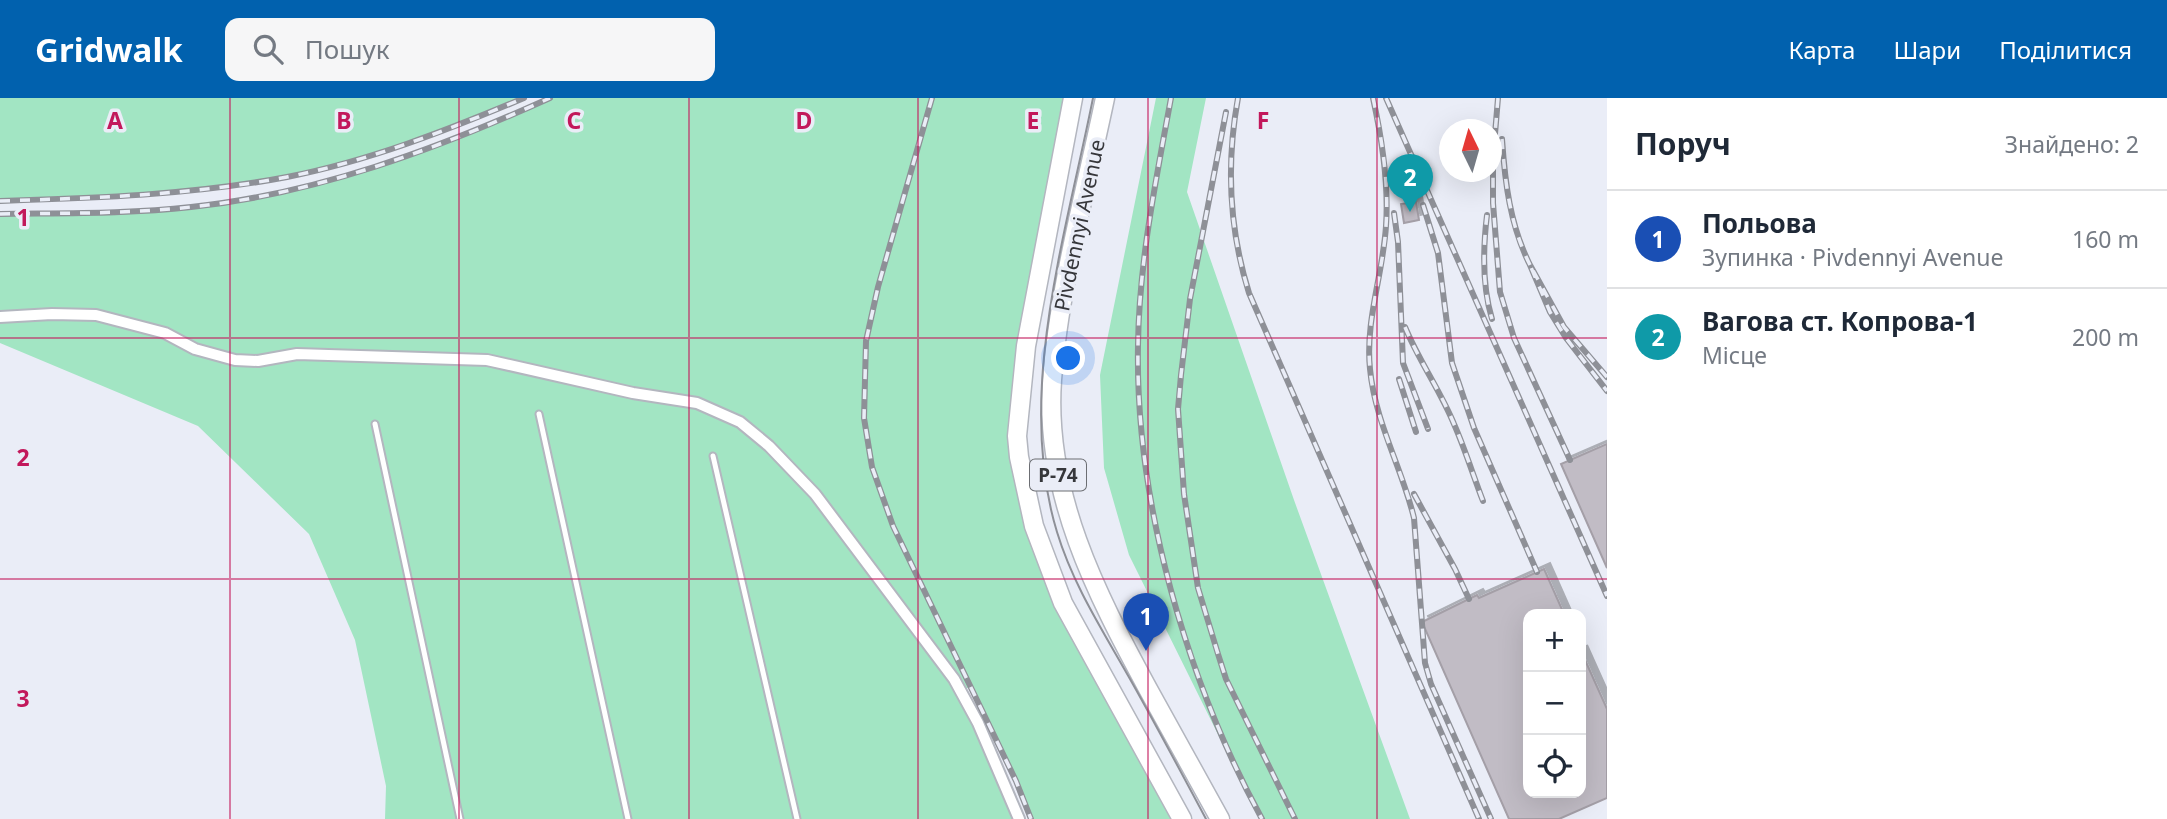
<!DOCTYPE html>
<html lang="uk">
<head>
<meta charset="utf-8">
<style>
	:root { --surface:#fff; --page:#f6f6f7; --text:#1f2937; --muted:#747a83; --line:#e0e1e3; --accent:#0161ae }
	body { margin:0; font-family:"Noto Sans",sans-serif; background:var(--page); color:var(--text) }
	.controls { position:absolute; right:21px; bottom:21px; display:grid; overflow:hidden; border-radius:14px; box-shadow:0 7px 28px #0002 }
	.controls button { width:63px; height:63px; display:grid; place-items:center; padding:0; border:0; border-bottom:2px solid var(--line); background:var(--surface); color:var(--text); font:35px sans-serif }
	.compass { position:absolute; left:1439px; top:21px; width:63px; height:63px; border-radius:50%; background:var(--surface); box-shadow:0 7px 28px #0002; rotate:355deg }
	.you { position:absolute; left:1069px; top:261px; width:24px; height:24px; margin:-18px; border:5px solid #fff; border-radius:50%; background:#1a73e8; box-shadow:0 0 0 10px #1a73e833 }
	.badge { display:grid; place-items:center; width:46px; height:46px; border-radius:50%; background:var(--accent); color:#fff; font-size:23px; font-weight:700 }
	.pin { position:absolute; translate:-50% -58px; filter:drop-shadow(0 2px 4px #0008) }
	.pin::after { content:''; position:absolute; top:37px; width:24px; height:21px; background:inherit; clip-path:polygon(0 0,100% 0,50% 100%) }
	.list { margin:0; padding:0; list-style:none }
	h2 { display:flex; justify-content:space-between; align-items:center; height:91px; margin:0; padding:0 28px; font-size:30px }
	h2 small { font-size:23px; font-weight:400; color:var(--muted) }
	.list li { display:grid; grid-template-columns:46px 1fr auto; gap:21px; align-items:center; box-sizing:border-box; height:98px; padding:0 28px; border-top:2px solid var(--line) }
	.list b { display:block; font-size:26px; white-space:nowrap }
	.list p { margin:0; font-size:23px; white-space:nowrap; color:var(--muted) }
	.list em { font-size:23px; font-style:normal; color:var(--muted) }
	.icon { flex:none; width:38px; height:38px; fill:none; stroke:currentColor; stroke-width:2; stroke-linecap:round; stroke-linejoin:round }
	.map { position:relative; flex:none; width:1607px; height:721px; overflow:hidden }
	header { display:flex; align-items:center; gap:42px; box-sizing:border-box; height:98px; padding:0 35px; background:var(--accent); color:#fff }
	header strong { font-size:33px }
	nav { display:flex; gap:38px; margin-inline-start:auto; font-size:24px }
	.search { width:490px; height:63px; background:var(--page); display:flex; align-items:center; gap:18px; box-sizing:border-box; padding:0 24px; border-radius:14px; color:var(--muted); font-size:26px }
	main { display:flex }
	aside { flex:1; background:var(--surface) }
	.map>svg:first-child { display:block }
	.green { fill:#a2e5c3 }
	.building { fill:#c1bcc5; stroke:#a49fa7; stroke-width:2; filter:url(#shadow) }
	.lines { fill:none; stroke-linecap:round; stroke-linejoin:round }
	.lane-casing { stroke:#b3b6bf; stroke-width:9 }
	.street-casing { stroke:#b3b6bf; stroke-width:14 }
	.primary-casing { stroke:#b3b6bf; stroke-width:21 }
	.lane { stroke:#fff; stroke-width:5 }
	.street { stroke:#fff; stroke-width:10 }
	.primary { stroke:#fff; stroke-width:18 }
	.tram { stroke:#8e9097; stroke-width:2 }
	.rail-casing { stroke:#8e9097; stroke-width:6 }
	.rail { stroke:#eaedf7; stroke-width:3.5; stroke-dasharray:10; stroke-linecap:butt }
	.grid { fill:none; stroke:#c2185b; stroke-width:2; stroke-opacity:0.55 }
	.labels { text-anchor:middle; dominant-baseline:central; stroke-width:7; stroke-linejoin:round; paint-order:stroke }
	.shield { fill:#eaedf7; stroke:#6c6e73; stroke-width:2 }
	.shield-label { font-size:19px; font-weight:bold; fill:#36373b }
	.street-label { font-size:21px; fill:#36373b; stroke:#eaedf7 }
	.grid-label { font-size:23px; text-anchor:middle; font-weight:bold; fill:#c2185b; stroke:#eaedf7; stroke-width:7; stroke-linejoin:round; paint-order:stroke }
</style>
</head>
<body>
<header>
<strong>Gridwalk</strong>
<div class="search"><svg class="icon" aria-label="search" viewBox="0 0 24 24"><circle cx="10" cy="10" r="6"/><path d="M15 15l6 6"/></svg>Пошук</div>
<nav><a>Карта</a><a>Шари</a><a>Поділитися</a></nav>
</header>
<main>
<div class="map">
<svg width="1607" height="721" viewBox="0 0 1607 721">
	<defs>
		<filter id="shadow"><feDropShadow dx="6" dy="-6" stdDeviation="0" flood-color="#0004"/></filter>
	</defs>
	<rect width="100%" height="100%" fill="#eaedf7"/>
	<path class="green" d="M 0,0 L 524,0 C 448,32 369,63 287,79 C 192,97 96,100 0,103 Z
		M 550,0 L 1073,0 L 1020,293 L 1034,428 L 1182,721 L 1031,721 L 1016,683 L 970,589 L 962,592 L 1019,721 L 385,721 L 386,688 L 355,542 L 309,436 L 198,328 L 0,245 L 0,116 C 64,115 128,116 191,109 C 316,96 437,51 550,0 Z
		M 1156,0 L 1206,0 L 1187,94 L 1294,402 L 1410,721 L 1260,721 L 1129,457 L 1104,370 L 1100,277 Z"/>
	<path class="building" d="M 1416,104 L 1419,122 L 1404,125 L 1401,106 Z
		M 1607,346 L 1607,470 L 1561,366 Z
		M 1544,471 L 1564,516 L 1528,516 L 1528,695 L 1581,695 L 1581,553 L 1607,611 L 1607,700 L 1559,721 L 1509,721 L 1422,524 L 1477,497 L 1479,500 Z"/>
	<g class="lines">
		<g class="lane-casing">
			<path id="lane" d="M 539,316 L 628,721
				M 375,326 L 460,721
				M 713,358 L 797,721"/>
		</g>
		<g class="street-casing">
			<path id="street" d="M 0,219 L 52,216 L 96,217 L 165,235 L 195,251 L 235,262 L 258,263 L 297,256 L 487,262 L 633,295 L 697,305 L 740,324 L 769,348 L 815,396 L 954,581 L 978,625 L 1019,721"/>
		</g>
		<g class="primary-casing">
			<path id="primary" d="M 1073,0 L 1026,248 L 1017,338 L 1019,359 L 1034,428 L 1063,505 L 1182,721
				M 1105,0 C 1086,91 1059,190 1052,282 C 1044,395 1096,495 1148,591 C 1172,634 1196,678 1220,721"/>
		</g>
		<use href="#lane" class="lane"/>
		<use href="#street" class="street"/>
		<use href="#primary" class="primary"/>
		<path class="tram" d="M 1093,0 C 1066,136 1015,297 1057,434 C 1073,487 1103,533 1130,581 C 1156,627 1181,674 1206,721"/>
		<g class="rail-casing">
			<path id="rail" d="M 932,0 L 878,189 L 866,243 L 864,320 L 872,369 L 893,428 L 1016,683 L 1031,721
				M 1171,0 C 1156,82 1139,164 1138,247 C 1135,405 1187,583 1262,721
				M 1238,0 C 1226,66 1229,131 1249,195 L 1479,721
				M 1373,0 C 1382,41 1389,85 1386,128 C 1383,176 1365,223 1370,271 C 1375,324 1402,370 1414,420 L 1425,565 L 1431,586 L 1491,721
				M 1386,0 L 1607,498
				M 1498,0 L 1493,60 L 1493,105 L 1500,194 L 1514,240 L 1570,362
				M 1226,14 L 1190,201 L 1181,277 L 1178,311 L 1184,396 L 1198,490 L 1218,556 L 1226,581 L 1295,721
				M 1502,41 C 1505,85 1510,127 1530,167
				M 0,103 C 96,100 192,97 287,79 C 369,63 448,32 524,0
				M 1423,107 L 1438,155 L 1452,265 L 1474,330 L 1537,474
				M 1394,115 L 1398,144 L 1403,265 L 1428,331
				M 0,116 C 64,115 128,116 191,109 C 316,96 437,51 550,0
				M 1487,117 C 1483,150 1482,188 1492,221
				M 1405,229 C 1419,263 1440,292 1454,326 C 1465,351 1473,377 1483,403
				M 1607,279 L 1564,229 L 1530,167 L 1550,214 L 1566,240 L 1607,293
				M 1399,281 L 1416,334
				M 1414,396 L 1455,471 L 1469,501"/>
		</g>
		<use href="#rail" class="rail"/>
	</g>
	<path class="grid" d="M 230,0 L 230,721M 459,0 L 459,721M 689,0 L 689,721M 918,0 L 918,721M 1148,0 L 1148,721M 1377,0 L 1377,721M 0,240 L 1607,240M 0,481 L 1607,481"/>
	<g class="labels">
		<rect class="shield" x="1030" y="361.5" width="56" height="31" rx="5"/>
		<g class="shield-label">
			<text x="1058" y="377">Р-74</text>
		</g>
		<g class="street-label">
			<text transform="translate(1079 127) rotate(-78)">Pivdennyi Avenue</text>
		</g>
	</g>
	<g class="grid-label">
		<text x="115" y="31">A</text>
		<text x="344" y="31">B</text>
		<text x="574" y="31">C</text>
		<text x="804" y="31">D</text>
		<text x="1033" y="31">E</text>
		<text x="1263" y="31">F</text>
		<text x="23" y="128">1</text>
		<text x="23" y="368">2</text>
		<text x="23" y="609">3</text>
	</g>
</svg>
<div class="controls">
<button>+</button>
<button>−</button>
<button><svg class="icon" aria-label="locate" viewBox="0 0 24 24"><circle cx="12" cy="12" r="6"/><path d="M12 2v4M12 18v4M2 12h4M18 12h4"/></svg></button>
</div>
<svg class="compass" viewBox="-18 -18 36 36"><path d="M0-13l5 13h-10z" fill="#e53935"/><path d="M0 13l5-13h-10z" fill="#747a83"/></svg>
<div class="you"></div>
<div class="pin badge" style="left:1146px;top:553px;background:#1a4fb4">1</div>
<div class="pin badge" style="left:1410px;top:114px;background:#0f9aa8">2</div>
</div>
<aside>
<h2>Поруч<small>Знайдено: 2</small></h2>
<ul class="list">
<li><span class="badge" style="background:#1a4fb4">1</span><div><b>Польова</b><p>Зупинка · Pivdennyi Avenue</p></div><em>160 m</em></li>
<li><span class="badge" style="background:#0f9aa8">2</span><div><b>Вагова ст. Копрова-1</b><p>Місце</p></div><em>200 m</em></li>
</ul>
</aside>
</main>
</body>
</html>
